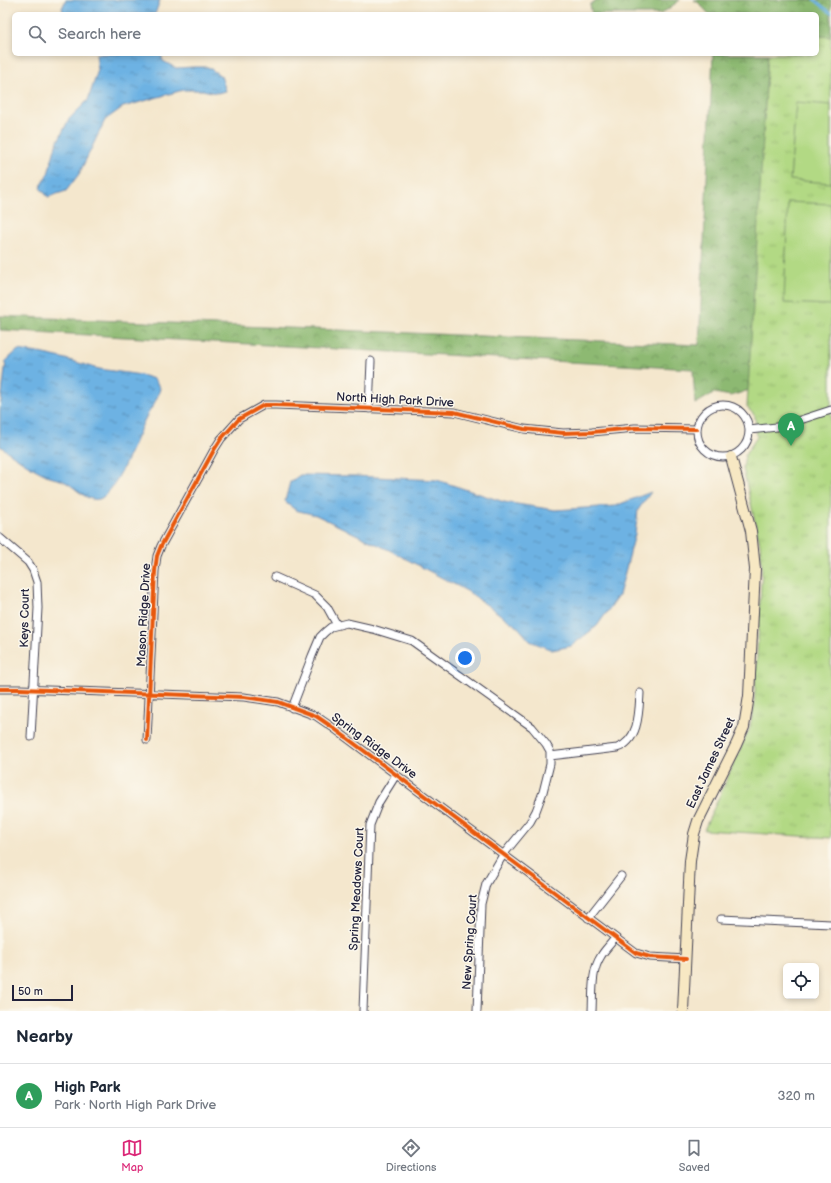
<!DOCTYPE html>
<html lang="en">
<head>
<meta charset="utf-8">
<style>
	:root { --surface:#fff; --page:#f2f2f3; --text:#1f2937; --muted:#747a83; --line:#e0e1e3; --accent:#db2777 }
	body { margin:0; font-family:"Balsamiq Sans",sans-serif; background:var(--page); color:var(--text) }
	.controls { position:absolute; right:12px; bottom:12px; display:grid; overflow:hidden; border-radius:6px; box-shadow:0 2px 6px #0003 }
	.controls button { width:36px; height:36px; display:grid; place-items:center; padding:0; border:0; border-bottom:1px solid var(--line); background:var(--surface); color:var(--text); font:20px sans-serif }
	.scale { position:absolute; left:12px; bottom:10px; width:61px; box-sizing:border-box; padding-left:4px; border:2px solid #22223b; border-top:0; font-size:11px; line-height:14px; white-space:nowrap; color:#22223b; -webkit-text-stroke:3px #fbf7ec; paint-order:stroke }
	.you { position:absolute; left:465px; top:658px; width:14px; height:14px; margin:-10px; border:3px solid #fff; border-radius:50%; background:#1a73e8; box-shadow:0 0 0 6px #1a73e833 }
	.badge { display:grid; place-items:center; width:26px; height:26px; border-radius:50%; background:var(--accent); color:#fff; font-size:13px; font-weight:700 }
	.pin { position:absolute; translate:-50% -33px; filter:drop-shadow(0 1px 2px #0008) }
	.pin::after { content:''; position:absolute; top:21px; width:14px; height:12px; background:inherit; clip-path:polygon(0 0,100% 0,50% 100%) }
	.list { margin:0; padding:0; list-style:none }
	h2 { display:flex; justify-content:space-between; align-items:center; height:52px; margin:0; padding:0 16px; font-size:17px }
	h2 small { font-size:13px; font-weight:400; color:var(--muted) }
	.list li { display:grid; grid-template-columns:26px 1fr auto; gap:12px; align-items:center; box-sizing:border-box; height:64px; padding:0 16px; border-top:1px solid var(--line) }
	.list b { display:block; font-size:15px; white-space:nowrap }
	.list p { margin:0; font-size:13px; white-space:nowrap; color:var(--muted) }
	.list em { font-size:13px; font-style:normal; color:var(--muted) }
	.icon { flex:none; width:22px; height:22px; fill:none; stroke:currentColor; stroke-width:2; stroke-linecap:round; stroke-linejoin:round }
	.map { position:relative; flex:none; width:831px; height:1011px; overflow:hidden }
	.search { position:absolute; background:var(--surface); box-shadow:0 2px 6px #0003; left:12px; right:12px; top:12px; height:44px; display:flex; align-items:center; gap:10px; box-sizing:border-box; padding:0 14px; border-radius:6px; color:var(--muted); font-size:15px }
	.sheet { height:116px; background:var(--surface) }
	nav { display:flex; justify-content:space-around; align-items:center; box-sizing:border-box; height:56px; border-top:1px solid var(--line); background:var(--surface); font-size:11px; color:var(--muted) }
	nav a { display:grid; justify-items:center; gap:2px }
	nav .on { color:var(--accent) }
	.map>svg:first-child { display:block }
	.forest { fill:url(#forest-crowns); stroke:#586e56 }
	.park { fill:url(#park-tufts); stroke:#6a7e60 }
	.pitch { fill:#b2d984; stroke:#6a7e60 }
	.water { fill:url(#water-ripples); stroke:#486a8f }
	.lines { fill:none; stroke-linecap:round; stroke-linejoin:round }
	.stream { stroke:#6db2e3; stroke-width:2.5 }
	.street-casing { stroke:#424051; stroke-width:9 }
	.secondary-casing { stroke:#424051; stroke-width:12 }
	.street { stroke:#fff; stroke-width:7 }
	.secondary { stroke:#f7e8c3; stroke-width:10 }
	.cycleway-casing { stroke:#fbf7ec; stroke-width:6 }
	.cycleway { stroke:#e8590c; stroke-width:4 }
	.labels { text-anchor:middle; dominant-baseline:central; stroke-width:3; stroke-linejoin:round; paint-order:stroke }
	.street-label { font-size:12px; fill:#22223b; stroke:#fbf7ec }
</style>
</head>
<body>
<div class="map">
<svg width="831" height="1011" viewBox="0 0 831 1011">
	<defs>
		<pattern id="forest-crowns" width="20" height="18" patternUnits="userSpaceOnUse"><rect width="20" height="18" fill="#8db972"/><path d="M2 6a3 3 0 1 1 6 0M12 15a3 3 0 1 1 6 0" fill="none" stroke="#73965f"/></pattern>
		<pattern id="park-tufts" width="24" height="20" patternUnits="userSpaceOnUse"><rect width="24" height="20" fill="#b2d984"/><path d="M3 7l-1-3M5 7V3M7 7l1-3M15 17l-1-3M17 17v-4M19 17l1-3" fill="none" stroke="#99ba73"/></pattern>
		<pattern id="water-ripples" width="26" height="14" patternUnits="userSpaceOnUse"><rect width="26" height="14" fill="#6db2e3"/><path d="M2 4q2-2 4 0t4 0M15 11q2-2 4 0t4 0" fill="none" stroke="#5990b9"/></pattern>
	</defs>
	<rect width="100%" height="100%" fill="#fbf7ec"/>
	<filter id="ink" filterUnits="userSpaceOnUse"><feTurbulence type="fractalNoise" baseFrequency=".025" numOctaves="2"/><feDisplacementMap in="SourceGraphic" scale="8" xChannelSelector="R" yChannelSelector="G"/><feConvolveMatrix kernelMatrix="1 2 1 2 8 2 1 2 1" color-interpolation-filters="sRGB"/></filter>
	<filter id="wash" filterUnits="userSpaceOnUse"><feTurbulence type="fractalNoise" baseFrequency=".012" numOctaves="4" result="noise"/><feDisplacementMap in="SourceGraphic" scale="16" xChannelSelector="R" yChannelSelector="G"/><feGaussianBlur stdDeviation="0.9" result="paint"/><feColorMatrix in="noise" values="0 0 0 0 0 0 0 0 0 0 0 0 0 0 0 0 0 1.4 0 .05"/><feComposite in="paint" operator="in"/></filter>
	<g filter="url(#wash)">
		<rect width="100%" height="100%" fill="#f4e7cd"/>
		<path class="forest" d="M 596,0 L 680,0 L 661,14 L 592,14 L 590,5 Z
			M 694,0 L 831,0 L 831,37 L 817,36 L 817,14 L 709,14 L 699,3 Z
			M 713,54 L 768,54 L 749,390 L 731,396 L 714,393 L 695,404 L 693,369 L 0,330 L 0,316 L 699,345 Z"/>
		<path class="park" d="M 817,36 L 831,37 L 831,838 L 704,830 L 749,730 L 754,708 L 762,567 L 760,544 L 743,468 L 745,455 L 757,437 L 755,416 L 747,407 L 768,54 L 817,54 Z"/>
		<path class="pitch" d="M 796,102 L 831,105 L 831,183 L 790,180 Z
			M 788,202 L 831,204 L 831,305 L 784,303 Z"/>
		<path class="water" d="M 66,0 L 160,0 L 155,14 L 64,14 L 62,8 Z
			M 96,54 L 161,54 L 163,61 L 176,68 L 194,67 L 208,67 L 221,76 L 226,91 L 217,93 L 202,90 L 183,90 L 123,107 L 105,120 L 93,145 L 79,174 L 66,191 L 48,197 L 40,188 L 48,174 L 56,145 L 69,119 L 88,100 L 98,70 Z
			M 18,350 L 39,353 L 62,358 L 99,369 L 141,375 L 154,379 L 160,388 C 158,400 150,409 144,421 C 137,436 115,495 99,499 C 87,502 76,488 67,483 C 63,480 57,479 53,478 C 34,470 16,458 0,446 L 0,410 L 6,361 Z
			M 300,475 L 354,476 L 437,480 L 504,502 L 555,510 L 615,506 L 651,492 L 638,510 L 635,534 L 619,595 L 597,626 L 571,646 L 552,650 L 530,641 L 518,627 L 467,591 L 391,551 L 316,515 L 295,510 L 285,501 L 290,482 Z"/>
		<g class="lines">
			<path class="stream" d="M 815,0 L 831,13"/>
		</g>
	</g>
	<g filter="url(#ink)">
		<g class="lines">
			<g class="street-casing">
				<path id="street" d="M697 431a26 26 0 1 1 52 0a26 26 0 1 1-52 0Z
					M 369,409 L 371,361
					M 749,430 L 777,427 L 791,423 L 831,410
					M 0,538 L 28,562 L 33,570 L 37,582 L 38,608 L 31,737
					M 275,577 L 315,595 L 327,607 L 337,625
					M 0,689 L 20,689 L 244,697 L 278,702 L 316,716 L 332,727 L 636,953 L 650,957 L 686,959
					M 292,708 L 312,656 L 320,637 L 325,632 L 331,627 L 347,623 L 373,629 L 412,641 L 532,727 L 546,744 L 550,751 L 550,764 L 543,792 L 536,811 L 530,822 L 503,855 L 486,884 L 481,904 L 477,1011
					M 147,740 L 155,571 L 157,556 L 161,546 L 214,450 L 221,439 L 239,419 L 264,405 L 276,405 L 454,412 L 524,429 L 563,433 L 592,432 L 635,428 L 696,429
					M 550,756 L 617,748 C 639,741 639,712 640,693
					M 588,918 L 621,876
					M 721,919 L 831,924
					M 363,1011 L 370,825 L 379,802 L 396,775
					M 592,1011 C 593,993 591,971 601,956 C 605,949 611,944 615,938"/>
			</g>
			<g class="secondary-casing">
				<path id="secondary" d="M 683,1011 L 690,861 L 694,834 L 698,821 L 736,745 L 744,727 L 749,696 L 755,569 L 751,531 L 731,457"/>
			</g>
			<use href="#street" class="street"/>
			<use href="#secondary" class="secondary"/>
			<g class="cycleway-casing">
				<path id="cycleway" d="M 0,689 L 20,689 L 244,697 L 278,702 L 316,716 L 332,727 L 636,953 L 650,957 L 686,959
					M 147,740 L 155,571 L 157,556 L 161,546 L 214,450 L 221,439 L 239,419 L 264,405 L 276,405 L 454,412 L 524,429 L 563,433 L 592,432 L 635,428 L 696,429"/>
			</g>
			<use href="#cycleway" class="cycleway"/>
		</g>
	</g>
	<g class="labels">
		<g class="street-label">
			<text transform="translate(395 400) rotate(3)">North High Park Drive</text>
			<text transform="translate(144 615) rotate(-87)">Mason Ridge Drive</text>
			<text transform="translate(25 618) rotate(-89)">Keys Court</text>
			<text transform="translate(374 746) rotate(36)">Spring Ridge Drive</text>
			<text transform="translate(711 763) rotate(-65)">East James Street</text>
			<text transform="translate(357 889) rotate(-87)">Spring Meadows Court</text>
			<text transform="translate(470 942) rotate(-86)">New Spring Court</text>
		</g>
	</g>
</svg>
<div class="controls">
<button><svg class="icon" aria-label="locate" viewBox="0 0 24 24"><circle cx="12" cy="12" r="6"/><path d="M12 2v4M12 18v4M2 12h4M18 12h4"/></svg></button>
</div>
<div class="scale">50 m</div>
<div class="you"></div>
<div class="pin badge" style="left:791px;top:446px;background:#2e9e5b">A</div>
<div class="search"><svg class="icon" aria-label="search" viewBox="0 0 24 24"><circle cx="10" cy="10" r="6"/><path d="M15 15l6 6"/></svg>Search here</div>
</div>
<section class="sheet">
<h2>Nearby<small></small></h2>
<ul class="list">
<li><span class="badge" style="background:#2e9e5b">A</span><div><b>High Park</b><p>Park · North High Park Drive</p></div><em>320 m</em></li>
</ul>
</section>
<nav>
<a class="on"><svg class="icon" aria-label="map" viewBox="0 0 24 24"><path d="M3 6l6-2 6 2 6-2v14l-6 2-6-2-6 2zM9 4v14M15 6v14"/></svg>Map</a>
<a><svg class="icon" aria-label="directions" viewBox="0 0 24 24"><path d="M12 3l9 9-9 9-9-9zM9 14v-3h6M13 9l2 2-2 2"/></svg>Directions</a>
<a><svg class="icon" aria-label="saved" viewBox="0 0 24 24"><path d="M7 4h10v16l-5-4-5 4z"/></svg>Saved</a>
</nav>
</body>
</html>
